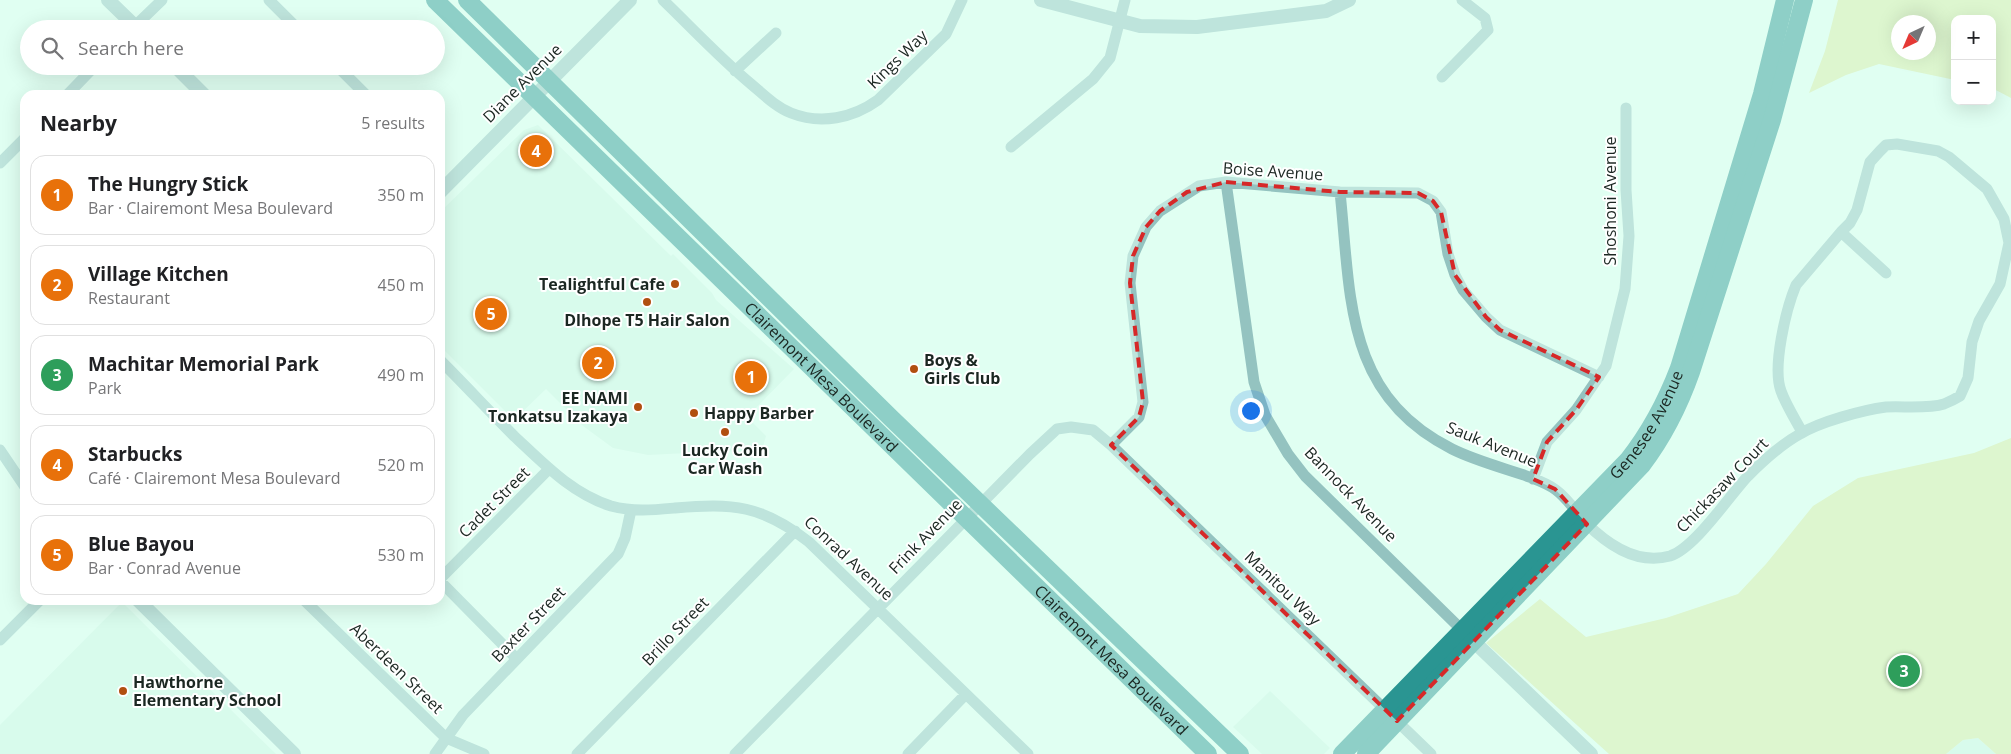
<!DOCTYPE html>
<html lang="en">
<head>
<meta charset="utf-8">
<style>
	:root { --surface:#fff; --page:#f2f2f2; --text:#202124; --muted:#757577; --line:#e0e0e0; --accent:#111827 }
	body { margin:0; font-family:"Open Sans",sans-serif; background:var(--page); color:var(--text) }
	.controls { position:absolute; right:15px; top:15px; display:grid; overflow:hidden; border-radius:10px; box-shadow:0 5px 20px #0002 }
	.controls button { width:45px; height:45px; display:grid; place-items:center; padding:0; border:0; border-bottom:1px solid var(--line); background:var(--surface); color:var(--text); font:25px sans-serif }
	.compass { position:absolute; left:1891px; top:15px; width:45px; height:45px; border-radius:50%; background:var(--surface); box-shadow:0 5px 20px #0002; rotate:224deg }
	.you { position:absolute; left:1250px; top:410px; width:18px; height:18px; margin:-12px; border:4px solid #fff; border-radius:50%; background:#1a73e8; box-shadow:0 0 0 8px #1a73e833 }
	.badge { display:grid; place-items:center; width:32px; height:32px; border-radius:50%; background:var(--accent); color:#fff; font-size:16px; font-weight:700 }
	.pin { position:absolute; translate:-50% -50%; border:2px solid #fff; box-shadow:0 1px 5px #0006 }
	.list { margin:0; padding:0; list-style:none }
	h2 { display:flex; justify-content:space-between; align-items:center; height:65px; margin:0; padding:0 20px; font-size:21px }
	h2 small { font-size:16px; font-weight:400; color:var(--muted) }
	.list li { display:grid; grid-template-columns:32px 1fr auto; gap:15px; align-items:center; box-sizing:border-box; height:80px; margin:0 10px 10px; padding:0 10px; border:1px solid var(--line); border-radius:15px }
	.list b { display:block; font-size:19px; white-space:nowrap }
	.list p { margin:0; font-size:16px; white-space:nowrap; color:var(--muted) }
	.list em { font-size:16px; font-style:normal; color:var(--muted) }
	.icon { flex:none; width:28px; height:28px; fill:none; stroke:currentColor; stroke-width:2; stroke-linecap:round; stroke-linejoin:round }
	.map { position:relative; flex:none; width:2011px; height:754px; overflow:hidden }
	.search { position:absolute; background:var(--surface); box-shadow:0 5px 20px #0002; left:20px; top:20px; width:425px; height:55px; display:flex; align-items:center; gap:12px; box-sizing:border-box; padding:0 18px; border-radius:28px; color:var(--muted); font-size:19px }
	.panel { position:absolute; background:var(--surface); box-shadow:0 5px 20px #0002; left:20px; top:90px; width:425px; height:515px; border-radius:15px }
	.map>svg:first-child { display:block }
	.built { fill:#cff6e5 }
	.green { fill:#d9eaa4; fill-rule:evenodd }
	.lines { fill:none; stroke-linecap:round; stroke-linejoin:round }
	.minor { stroke:#94c3c0; stroke-width:11 }
	.tertiary { stroke:#94c3c0; stroke-width:14 }
	.primary { stroke:#2a9592; stroke-width:18 }
	.marked { fill:none; stroke:#d62828; stroke-width:4; stroke-dasharray:10 6; stroke-linejoin:round }
	.poi-dot { fill:#b14f10; stroke:#fff; stroke-width:2 }
	.labels { text-anchor:middle; dominant-baseline:central; stroke-width:4; stroke-linejoin:round; paint-order:stroke }
	.street-label { font-size:16px; fill:#1b2722; stroke:#fff }
	.poi-label { font-size:16px; font-weight:bold; fill:#1b2722; stroke:#fff; text-anchor:start }
</style>
</head>
<body>
<div class="map">
<svg width="2011" height="754" viewBox="0 0 2011 754">
	<rect width="100%" height="100%" fill="#e0fff2"/>
	<path class="built" d="M 538,125 L 671,256 L 673,254 L 712,293 L 716,300 L 794,369 L 747,417 L 766,436 L 760,457 L 728,451 L 648,455 L 613,448 L 583,426 L 546,389 L 514,420 L 440,346 L 440,212 L 524,130 Z
		M 122,602 L 225,704 L 276,754 L 0,754 L 0,725 Z
		M 1270,691 L 1330,748 L 1324,754 L 1262,754 L 1233,727 Z
		M 1978,738 L 1996,754 L 1946,754 L 1963,740 Z"/>
	<path class="green" d="M 1838,0 L 2011,0 L 2011,98 L 1992,88 L 1992,19 L 1955,19 L 1955,80 L 1879,64 L 1846,75 L 1809,93 L 1825,51 ZM 1928,22 L 1928,52 L 1898,52 L 1898,22 Z
		M 2011,438 L 2011,754 L 1996,754 L 1978,738 L 1963,740 L 1946,754 L 1609,754 L 1486,643 L 1540,599 L 1586,637 L 1666,618 L 1738,594 L 1766,564 L 1813,506 L 1858,478 L 1974,453 Z"/>
	<g class="lines">
		<path class="minor" d="M 269,0 L 298,29
			M 663,0 C 692,28 720,58 751,84 C 764,95 776,107 791,113 C 821,125 853,118 878,100 L 946,34 L 962,0
			M 132,29 L 162,0
			M 337,66 L 366,95
			M 735,71 L 776,33
			M 1442,77 L 1488,30 L 1485,18 L 1462,0
			M 67,95 L 95,66
			M 1011,147 L 1093,79 L 1110,58 L 1125,0
			M 0,163 L 25,138
			M 1226,182 L 1254,382 L 1265,415 L 1288,454 L 1305,476 L 1462,630
			M 1340,192 C 1351,296 1344,395 1452,449 C 1474,460 1500,467 1524,475 C 1534,479 1547,483 1556,490 C 1568,499 1576,512 1586,523 C 1608,545 1638,565 1670,556 C 1695,548 1729,496 1748,476 C 1764,460 1780,445 1800,434 C 1819,422 1863,410 1886,407 C 1903,406 1928,409 1944,404 C 1949,402 1955,399 1960,396 L 1968,378 L 1972,342 L 1979,321 L 2000,284 L 2009,243 L 2004,219 L 1987,189 L 1949,157 L 1938,151 L 1897,144 L 1886,145 L 1880,151 L 1870,162 L 1857,210 L 1850,223 L 1841,232 L 1796,285 C 1786,309 1772,367 1781,391 C 1786,405 1795,419 1802,432
			M 1841,232 L 1886,273
			M 440,360 C 465,385 489,411 514,436 C 543,463 572,494 611,506 C 633,512 653,510 675,508 C 733,503 762,505 809,542 L 1028,754
			M 1111,445 L 1139,417 L 1143,402 L 1130,283 L 1133,256 L 1146,227 L 1160,211 L 1199,186 L 1226,182 L 1340,192 L 1418,193 L 1433,201 L 1441,212 L 1448,254 L 1455,275 L 1463,290 L 1486,317 L 1500,330 L 1599,377
			M 0,450 L 25,487
			M 1533,479 L 1547,442 L 1576,410 L 1606,366 L 1625,289 L 1629,236 L 1626,190 L 1626,108
			M 440,579 L 549,469
			M 440,581 L 517,659
			M 304,600 L 446,738 L 484,754
			M 0,640 L 40,600
			M 435,754 L 463,715 L 618,554 L 625,538 L 631,510
			M 577,754 L 795,531
			M 735,754 L 1030,454 L 1057,429 L 1071,427 L 1093,430 L 1111,445 L 1431,754
			M 908,754 L 966,694"/>
		<path class="tertiary" d="M 108,0 L 138,29
			M 1041,0 L 1140,26 L 1197,27 L 1326,11 L 1349,0
			M 175,66 L 204,95
			M 440,192 L 630,0
			M 138,600 L 294,754
			M 1467,635 L 1591,754"/>
		<g class="primary">
			<path id="s1" d="M 435,0 L 1208,754"/>
			<path d="M 467,0 L 891,418 L 1240,754"/>
			<path id="s2" d="M 1342,754 L 1628,460 C 1651,431 1666,402 1679,368 L 1762,94 L 1785,0"/>
			<path d="M 1366,754 L 1642,465 C 1664,436 1679,406 1691,372 L 1772,120 L 1804,0"/>
		</g>
	</g>
	<path d="M0 0H2011V754H0ZM 1226,182 L 1340,192 L 1418,193 L 1433,201 L 1441,212 L 1455,275 L 1486,317 L 1500,330 L 1599,377 L 1576,410 L 1547,442 L 1533,479 L 1555,489 L 1587,524 L 1397,721 L 1111,445 L 1139,417 L 1143,402 L 1130,283 L 1133,256 L 1146,227 L 1160,211 L 1187,192 Z" fill="#e0fff2" fill-opacity=".55" fill-rule="evenodd"/>
	<path class="marked" d="M 1226,182 L 1340,192 L 1418,193 L 1433,201 L 1441,212 L 1455,275 L 1486,317 L 1500,330 L 1599,377 L 1576,410 L 1547,442 L 1533,479 L 1555,489 L 1587,524 L 1397,721 L 1111,445 L 1139,417 L 1143,402 L 1130,283 L 1133,256 L 1146,227 L 1160,211 L 1187,192 Z"/>
	<g class="poi-dot">
		<circle cx="675" cy="284" r="5"/>
		<circle cx="647" cy="302" r="5"/>
		<circle cx="914" cy="369" r="5"/>
		<circle cx="638" cy="407" r="5"/>
		<circle cx="694" cy="413" r="5"/>
		<circle cx="725" cy="432" r="5"/>
		<circle cx="123" cy="691" r="5"/>
	</g>
	<g class="labels">
		<g class="street-label">
			<text transform="translate(897 59) rotate(-44)">Kings Way</text>
			<text transform="translate(522 83) rotate(-45)">Diane Avenue</text>
			<text transform="translate(1273 171) rotate(4)">Boise Avenue</text>
			<text transform="translate(1610 201) rotate(-90)">Shoshoni Avenue</text>
			<text stroke="none"><textPath href="#s1" startOffset="540">Clairemont Mesa Boulevard</textPath></text>
			<text stroke="none"><textPath href="#s2" startOffset="450">Genesee Avenue</textPath></text>
			<text transform="translate(1492 444) rotate(22)">Sauk Avenue</text>
			<text transform="translate(1722 485) rotate(-46)">Chickasaw Court</text>
			<text transform="translate(1351 494) rotate(46)">Bannock Avenue</text>
			<text transform="translate(494 502) rotate(-45)">Cadet Street</text>
			<text transform="translate(925 536) rotate(-46)">Frink Avenue</text>
			<text transform="translate(849 558) rotate(43)">Conrad Avenue</text>
			<text transform="translate(1283 588) rotate(44)">Manitou Way</text>
			<text transform="translate(528 624) rotate(-46)">Baxter Street</text>
			<text transform="translate(675 631) rotate(-46)">Brillo Street</text>
			<text stroke="none"><textPath href="#s1" startOffset="945">Clairemont Mesa Boulevard</textPath></text>
			<text transform="translate(397 668) rotate(44)">Aberdeen Street</text>
		</g>
		<g class="poi-label">
			<text x="665" y="284" text-anchor="end">Tealightful Cafe</text>
			<text x="647" y="320" text-anchor="middle">Dlhope T5 Hair Salon</text>
			<text x="924" y="360">Boys &amp;<tspan x="924" dy="18">Girls Club</tspan></text>
			<text x="628" y="398" text-anchor="end">EE NAMI<tspan x="628" dy="18">Tonkatsu Izakaya</tspan></text>
			<text x="704" y="413">Happy Barber</text>
			<text x="725" y="450" text-anchor="middle">Lucky Coin<tspan x="725" dy="18">Car Wash</tspan></text>
			<text x="133" y="682">Hawthorne<tspan x="133" dy="18">Elementary School</tspan></text>
		</g>
	</g>
</svg>
<div class="controls">
<button>+</button>
<button>−</button>
</div>
<svg class="compass" viewBox="-18 -18 36 36"><path d="M0-13l5 13h-10z" fill="#e53935"/><path d="M0 13l5-13h-10z" fill="#757577"/></svg>
<div class="you"></div>
<div class="pin badge" style="left:751px;top:377px;background:#e8710a">1</div>
<div class="pin badge" style="left:598px;top:363px;background:#e8710a">2</div>
<div class="pin badge" style="left:1904px;top:671px;background:#2e9e5b">3</div>
<div class="pin badge" style="left:536px;top:151px;background:#e8710a">4</div>
<div class="pin badge" style="left:491px;top:314px;background:#e8710a">5</div>
<div class="search"><svg class="icon" aria-label="search" viewBox="0 0 24 24"><circle cx="10" cy="10" r="6"/><path d="M15 15l6 6"/></svg>Search here</div>
<section class="panel">
<h2>Nearby<small>5 results</small></h2>
<ul class="list">
<li><span class="badge" style="background:#e8710a">1</span><div><b>The Hungry Stick</b><p>Bar · Clairemont Mesa Boulevard</p></div><em>350 m</em></li>
<li><span class="badge" style="background:#e8710a">2</span><div><b>Village Kitchen</b><p>Restaurant</p></div><em>450 m</em></li>
<li><span class="badge" style="background:#2e9e5b">3</span><div><b>Machitar Memorial Park</b><p>Park</p></div><em>490 m</em></li>
<li><span class="badge" style="background:#e8710a">4</span><div><b>Starbucks</b><p>Café · Clairemont Mesa Boulevard</p></div><em>520 m</em></li>
<li><span class="badge" style="background:#e8710a">5</span><div><b>Blue Bayou</b><p>Bar · Conrad Avenue</p></div><em>530 m</em></li>
</ul>
</section>
</div>
</body>
</html>
